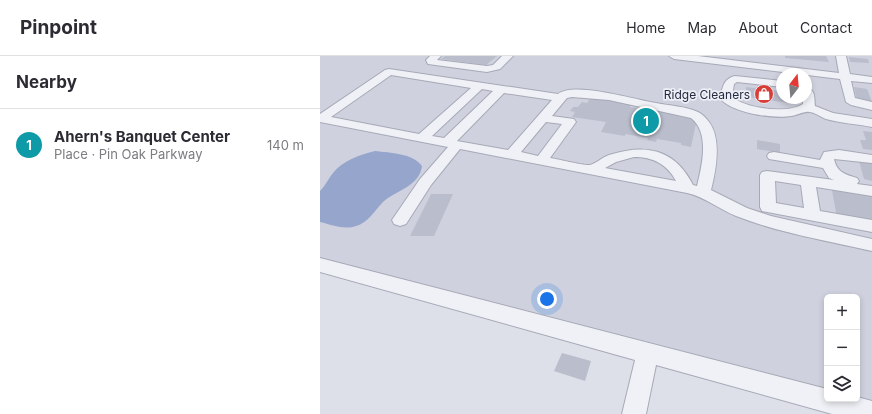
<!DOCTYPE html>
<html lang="en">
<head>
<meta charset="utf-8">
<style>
	:root { --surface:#fff; --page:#f7f7f7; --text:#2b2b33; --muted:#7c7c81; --line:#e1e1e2; --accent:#d83e37 }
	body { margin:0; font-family:Inter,sans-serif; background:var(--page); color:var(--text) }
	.controls { position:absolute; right:12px; bottom:12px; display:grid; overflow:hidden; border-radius:6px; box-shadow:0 2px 6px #0003 }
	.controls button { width:36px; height:36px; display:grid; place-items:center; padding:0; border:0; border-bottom:1px solid var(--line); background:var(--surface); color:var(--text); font:20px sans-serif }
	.compass { position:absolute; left:456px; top:12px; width:36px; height:36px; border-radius:50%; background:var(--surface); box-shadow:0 2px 6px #0003; rotate:16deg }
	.you { position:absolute; left:227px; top:243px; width:14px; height:14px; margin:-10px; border:3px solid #fff; border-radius:50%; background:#1a73e8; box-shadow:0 0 0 6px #1a73e833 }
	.badge { display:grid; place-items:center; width:26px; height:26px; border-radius:50%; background:var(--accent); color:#fff; font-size:13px; font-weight:700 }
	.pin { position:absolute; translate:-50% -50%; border:2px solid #fff; box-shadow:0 1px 4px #0006 }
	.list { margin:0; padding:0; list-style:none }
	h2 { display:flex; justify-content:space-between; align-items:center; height:52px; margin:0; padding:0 16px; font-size:17px }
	h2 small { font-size:13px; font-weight:400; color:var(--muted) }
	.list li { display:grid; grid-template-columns:26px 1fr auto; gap:12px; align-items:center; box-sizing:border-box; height:72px; padding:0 16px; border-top:1px solid var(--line) }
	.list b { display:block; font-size:15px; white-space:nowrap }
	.list p { margin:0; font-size:13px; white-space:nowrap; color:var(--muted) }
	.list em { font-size:13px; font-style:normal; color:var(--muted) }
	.icon { flex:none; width:22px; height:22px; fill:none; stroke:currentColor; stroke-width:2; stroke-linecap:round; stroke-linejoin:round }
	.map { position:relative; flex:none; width:552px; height:358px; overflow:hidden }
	header { display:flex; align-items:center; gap:24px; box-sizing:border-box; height:56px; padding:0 20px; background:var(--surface); border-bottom:1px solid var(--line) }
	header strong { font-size:19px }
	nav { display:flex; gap:22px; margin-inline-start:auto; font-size:14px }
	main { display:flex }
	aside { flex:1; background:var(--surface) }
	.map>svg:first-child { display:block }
	.built { fill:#cfd2de; fill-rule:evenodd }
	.water { fill:#95a5cc }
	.building { fill:#babdcc }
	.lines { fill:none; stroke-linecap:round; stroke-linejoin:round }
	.minor-casing { stroke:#a6a9b6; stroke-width:2 }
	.minor { fill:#f0f1f6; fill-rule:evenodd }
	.labels { text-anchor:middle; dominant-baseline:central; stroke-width:3.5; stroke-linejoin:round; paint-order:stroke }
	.far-poi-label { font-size:12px; fill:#262a40; stroke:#edeff6; text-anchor:end }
</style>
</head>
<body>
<header>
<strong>Pinpoint</strong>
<nav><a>Home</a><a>Map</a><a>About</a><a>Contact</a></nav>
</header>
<main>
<aside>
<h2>Nearby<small></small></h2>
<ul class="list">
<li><span class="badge" style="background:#0f9aa8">1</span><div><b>Ahern's Banquet Center</b><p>Place · Pin Oak Parkway</p></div><em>140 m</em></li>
</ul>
</aside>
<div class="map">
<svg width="552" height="358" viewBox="0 0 552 358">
	<rect width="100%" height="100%" fill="#dde0e8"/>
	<path class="built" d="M 0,0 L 552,0 L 552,347 L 537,343 L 537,241 L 507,241 L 507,335 L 0,207 ZM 462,18 L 486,18 L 486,42 L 462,42 Z"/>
	<path class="water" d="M 55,95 C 70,97 93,97 102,110 C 100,130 75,135 63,146 C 55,154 48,167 36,170 C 24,174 12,169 0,166 L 0,135 C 6,129 8,123 13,117 C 23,104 40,99 55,95 Z"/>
	<path class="building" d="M 125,0 L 177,0 L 166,9 L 121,3 Z
		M 465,0 L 506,0 L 509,6 L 465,2 Z
		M 529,1 L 548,3 L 549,7 L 530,6 Z
		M 426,31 L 462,35 L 462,42 L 484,42 L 485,47 L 476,46 L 476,48 L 426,41 Z
		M 534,31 L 547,33 L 552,46 L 537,44 Z
		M 271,41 L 312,46 L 310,51 L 358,57 L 357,60 L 377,63 L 371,91 L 361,89 L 361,87 L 337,83 L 336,86 L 327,84 L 328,82 L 305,78 L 305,80 L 281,76 L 286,66 L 252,61 L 255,56 L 250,55 L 253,51 L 258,51 L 262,46 L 267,47 Z
		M 543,75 L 552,76 L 552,94 L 543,93 L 540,84 L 546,84 Z
		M 437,84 L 460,88 L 460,97 L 437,93 Z
		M 539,105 L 552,107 L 552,125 L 544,123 Z
		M 511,129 L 552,136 L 552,168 L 517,162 Z
		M 111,138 L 133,138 L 114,180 L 90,180 Z
		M 242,297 L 271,305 L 265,325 L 234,315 Z"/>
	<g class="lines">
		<g class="minor-casing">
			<path id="minor" d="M 110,0 L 121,0 L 117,4 L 167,10 L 173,9 L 182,0 L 193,0 L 180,13 L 167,16 L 108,8 L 106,4 Z
				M 349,0 L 378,0 L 519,17 L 516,0 L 526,0 L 530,18 L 552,21 L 552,27 L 531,25 L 535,42 L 552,46 L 552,54 L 531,49 L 526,46 L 520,23 L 354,3 Z
				M 69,13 L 238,38 C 254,25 316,44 336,47 C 350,50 365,50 378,56 C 382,58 386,62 389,66 C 402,83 396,114 391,134 L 427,152 L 451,160 L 552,183 L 552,195 C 507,185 459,177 416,160 C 399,153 385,141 367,137 L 140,93 L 111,129 L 86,168 L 80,170 L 74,168 L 72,164 L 100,123 L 128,91 L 0,66 L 0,58 L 65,14 ZM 71,19 L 151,32 L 99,78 L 11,61 ZM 162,33 L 173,35 L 124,82 L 112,80 ZM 184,37 L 232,44 L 188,94 L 137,85 ZM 252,41 L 289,44 L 371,62 C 390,77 382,109 377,130 L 373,129 C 355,93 326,87 289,99 C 283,101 275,108 270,109 C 265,110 238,103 230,102 L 256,66 L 254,63 L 232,60 L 247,42 ZM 226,66 L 242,68 L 218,100 L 201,96 ZM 314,101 C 333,101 347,108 356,125 L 285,112 L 296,106 Z
				M 415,20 L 462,25 L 462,31 L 417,26 L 414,28 L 412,41 C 427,53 467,58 483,48 L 483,42 L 486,42 L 486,32 C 496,34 494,41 495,50 L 513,57 L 552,63 L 552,71 C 537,68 520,67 506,63 C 501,61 494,56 489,56 C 484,55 476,60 471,60 C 453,63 411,57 400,42 C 403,31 403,23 415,20 Z
				M 519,94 L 552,99 L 552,107 L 514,103 C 517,116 524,118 537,122 L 539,125 L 537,128 L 552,130 L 552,140 L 496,131 L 500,155 L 552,164 L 552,176 L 442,155 L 440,151 L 440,119 L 442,116 L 447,115 L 514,124 L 509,122 L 503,112 L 449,103 L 447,100 L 449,97 L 454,96 L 500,104 L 504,96 ZM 455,125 L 481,129 L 484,152 L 456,147 Z
				M 0,202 L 507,333 L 507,343 L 537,343 L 537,341 L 552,345 L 552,358 L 512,358 L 336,309 L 326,358 L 302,358 L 315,304 L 0,216 Z"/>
		</g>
		<use href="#minor" class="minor"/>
	</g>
	<defs>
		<g id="shop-disc" transform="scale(1)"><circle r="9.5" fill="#d83e37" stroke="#edeff6"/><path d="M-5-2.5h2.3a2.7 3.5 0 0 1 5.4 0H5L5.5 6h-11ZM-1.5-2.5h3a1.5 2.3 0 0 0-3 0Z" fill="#fff"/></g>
	</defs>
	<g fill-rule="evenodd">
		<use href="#shop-disc" x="444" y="38"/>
	</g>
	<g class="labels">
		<g class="far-poi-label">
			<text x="430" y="38">Ridge Cleaners</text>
		</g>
	</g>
</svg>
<div class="controls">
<button>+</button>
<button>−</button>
<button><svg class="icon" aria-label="layers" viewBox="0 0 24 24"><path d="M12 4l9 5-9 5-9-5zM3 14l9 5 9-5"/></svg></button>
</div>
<svg class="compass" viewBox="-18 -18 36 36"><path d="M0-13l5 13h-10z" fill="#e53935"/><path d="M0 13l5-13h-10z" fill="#7c7c81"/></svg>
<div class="you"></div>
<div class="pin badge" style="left:326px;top:65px;background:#0f9aa8">1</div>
</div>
</main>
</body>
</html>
